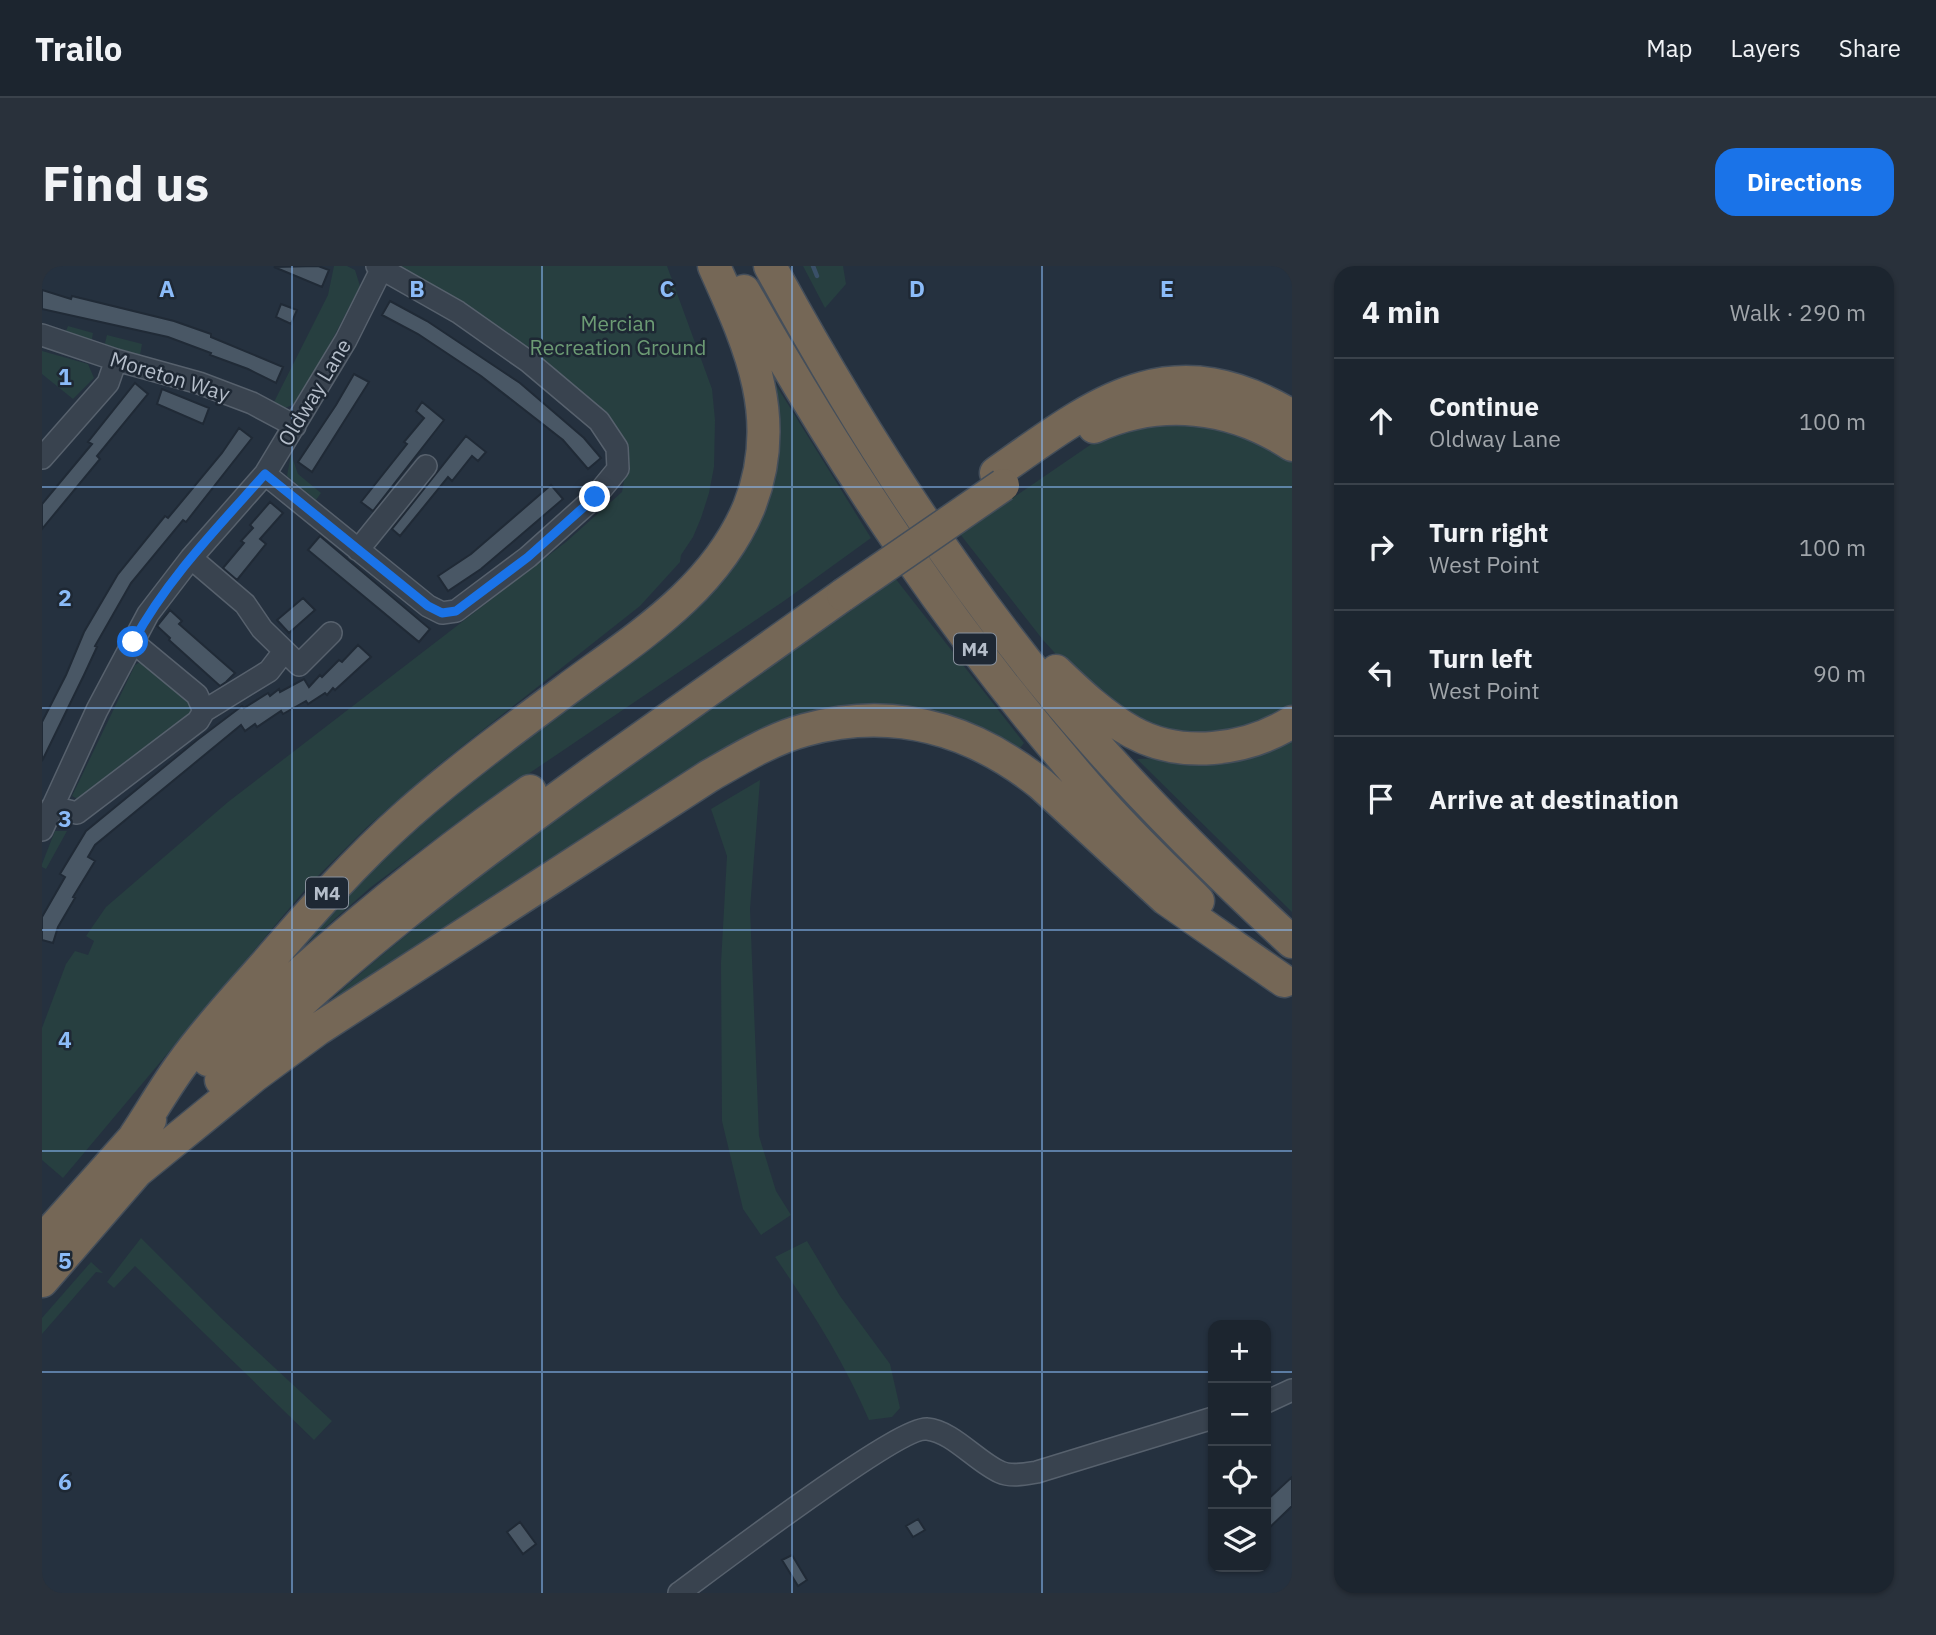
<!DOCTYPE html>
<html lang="en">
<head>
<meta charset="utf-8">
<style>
	:root { --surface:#1c252f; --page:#29313b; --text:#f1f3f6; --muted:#a0a5aa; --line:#3a424b; --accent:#1a73e8 }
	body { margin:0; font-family:"IBM Plex Sans",sans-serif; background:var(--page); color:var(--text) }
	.controls { position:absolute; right:21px; bottom:21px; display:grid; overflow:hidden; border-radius:14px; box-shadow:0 2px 5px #0004 }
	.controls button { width:63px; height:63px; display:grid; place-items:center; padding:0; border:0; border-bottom:2px solid var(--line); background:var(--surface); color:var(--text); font:35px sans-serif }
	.stop { position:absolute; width:21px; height:21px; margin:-16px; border:5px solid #1a73e8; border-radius:50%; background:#fff }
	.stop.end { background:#1a73e8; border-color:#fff; box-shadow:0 2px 7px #0008 }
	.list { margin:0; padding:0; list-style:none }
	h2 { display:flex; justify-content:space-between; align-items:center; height:91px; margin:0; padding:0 28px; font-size:30px }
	h2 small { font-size:23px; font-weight:400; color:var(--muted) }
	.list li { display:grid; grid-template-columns:46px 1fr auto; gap:21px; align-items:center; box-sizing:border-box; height:126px; padding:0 28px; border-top:2px solid var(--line) }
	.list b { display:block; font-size:26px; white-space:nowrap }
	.list p { margin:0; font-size:23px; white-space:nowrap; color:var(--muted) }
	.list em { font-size:23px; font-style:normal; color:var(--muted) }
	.icon { flex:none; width:38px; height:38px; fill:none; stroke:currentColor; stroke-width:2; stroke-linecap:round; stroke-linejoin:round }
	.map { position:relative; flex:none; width:1250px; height:1327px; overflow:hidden; border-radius:21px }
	header { display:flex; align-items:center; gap:42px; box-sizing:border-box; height:98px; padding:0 35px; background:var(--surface); border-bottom:2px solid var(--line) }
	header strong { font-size:33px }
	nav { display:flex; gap:38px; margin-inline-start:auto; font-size:24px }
	.intro { display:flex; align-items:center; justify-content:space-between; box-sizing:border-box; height:168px; padding:0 42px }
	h1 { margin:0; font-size:49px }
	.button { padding:18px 32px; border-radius:21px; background:var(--accent); color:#fff; font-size:24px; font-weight:700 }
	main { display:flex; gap:42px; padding:0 42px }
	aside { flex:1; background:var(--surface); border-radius:21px; box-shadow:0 2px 5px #0004 }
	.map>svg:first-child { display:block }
	.green { fill:#273f40 }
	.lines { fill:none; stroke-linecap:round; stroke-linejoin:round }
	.stream { stroke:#3a5068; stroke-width:4.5 }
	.building { fill:#495765; stroke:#202a36; stroke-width:2 }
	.minor-casing { stroke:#57616d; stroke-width:24 }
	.highway-casing { stroke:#444e5a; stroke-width:35 }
	.minor { stroke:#39434f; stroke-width:21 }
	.highway { stroke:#756756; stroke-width:32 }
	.highway-bridge-casing { stroke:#444e5a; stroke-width:35; stroke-linecap:butt }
	.highway-bridge { stroke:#756756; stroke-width:32 }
	.route { stroke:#1a73e8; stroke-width:9 }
	.grid { fill:none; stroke:#8bbbf8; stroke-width:2; stroke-opacity:0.55 }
	.labels { text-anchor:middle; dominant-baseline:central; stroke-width:5; stroke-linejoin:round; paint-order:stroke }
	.shield { fill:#1e2834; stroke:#88919d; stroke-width:2 }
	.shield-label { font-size:19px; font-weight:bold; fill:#b5beca }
	.park-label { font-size:21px; fill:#6c9b74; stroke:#1e2834 }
	.street-label { font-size:21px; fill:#b5beca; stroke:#1e2834 }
	.grid-label { font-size:23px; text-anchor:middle; font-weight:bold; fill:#8bbbf8; stroke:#1e2834; stroke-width:5; stroke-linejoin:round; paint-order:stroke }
</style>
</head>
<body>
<header>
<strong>Trailo</strong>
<nav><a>Map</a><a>Layers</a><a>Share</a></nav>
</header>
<div class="intro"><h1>Find us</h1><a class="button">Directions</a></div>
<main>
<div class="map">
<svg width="1250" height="1327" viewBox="0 0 1250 1327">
	<rect width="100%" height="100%" fill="#25313f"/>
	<path class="green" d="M 292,0 L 305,0 L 313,4 L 318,20 L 258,136 L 243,142 L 231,138 L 286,29 Z
		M 351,0 L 625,0 L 670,123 L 673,154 L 672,201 L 667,227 L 659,252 L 651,271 L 639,289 L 638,296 L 598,340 L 394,501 L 325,561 L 267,619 L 21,912 L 0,894 L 0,762 L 24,698 L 33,685 L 46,689 L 52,675 L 44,670 L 64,641 L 186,536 L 524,276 L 580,226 L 583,209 L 584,176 Z
		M 761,0 L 801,0 L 804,18 L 783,42 Z
		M 26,60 L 51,67 L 49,78 L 22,70 Z
		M 65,69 L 100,78 L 98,89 L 62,81 Z
		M 0,85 L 46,98 L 52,112 L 31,133 L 0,108 Z
		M 729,116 L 734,119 L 829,272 L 742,335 L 424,550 L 329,621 L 227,711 L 321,604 L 680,307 Z
		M 1138,155 L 1190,165 L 1240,189 L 1250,196 L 1250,443 L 1199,466 L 1135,468 L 1091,453 L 1022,397 L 1001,374 L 918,268 L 1051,177 L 1086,164 Z
		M 249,188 L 256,208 L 279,227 L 274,234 L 245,210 Z
		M 853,312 L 982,477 L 978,482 L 941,462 L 893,447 L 796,444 L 242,776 C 276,746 310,714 345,685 C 507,551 683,434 853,312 Z
		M 100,395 L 148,435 L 150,446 L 141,456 L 39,535 L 30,530 L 93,399 Z
		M 1250,468 L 1250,646 L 1095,493 L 1146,491 Z
		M 718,514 L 708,643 L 717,870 L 734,925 L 749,949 L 719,969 L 701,943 L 680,855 L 679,697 L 685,590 L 669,543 Z
		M 13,565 L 25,565 L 4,603 L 0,601 L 0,598 Z
		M 99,972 L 179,1052 L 290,1155 L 272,1174 L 93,1000 L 72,1022 L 65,1016 Z
		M 765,975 L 798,1030 L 848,1098 L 858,1142 L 850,1151 L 827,1154 C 802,1096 769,1043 733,991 Z
		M 49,996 L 61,1007 L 54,1006 L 0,1068 L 0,1052 Z"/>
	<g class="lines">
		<path class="stream" d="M 771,0 L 775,10"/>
	</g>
	<path class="building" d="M 276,0 L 287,4 L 280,21 L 232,1 Z
		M 0,24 L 29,33 L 30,30 L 132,55 L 169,68 L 169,71 L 241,101 L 234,117 L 206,103 L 168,89 L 169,87 L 126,71 L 0,43 Z
		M 348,35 L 385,55 L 478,117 L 542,172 L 559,192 L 546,203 L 521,174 L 439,110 L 376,68 L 340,49 Z
		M 239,38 L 255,44 L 249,58 L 234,51 Z
		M 312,108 L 327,116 L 270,206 L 256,196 L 294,139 Z
		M 93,117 L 106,128 L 55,190 L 58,193 L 0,263 L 0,238 L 50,178 L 46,176 Z
		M 120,123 L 167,142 L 161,158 L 115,138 Z
		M 380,136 L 402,154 L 331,245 L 319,236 L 365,178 L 362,176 L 382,152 L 374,145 Z
		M 197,162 L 210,172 L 144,256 L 141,254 L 89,317 L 53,380 L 55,381 L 42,409 L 0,495 L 0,456 L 24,409 L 42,366 L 76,308 L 123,250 L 126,252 L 180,187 Z
		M 424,170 L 444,186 L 436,195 L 430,190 L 410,215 L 406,211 L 358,270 L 350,263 Z
		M 509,219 L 521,233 L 439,303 L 406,325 L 396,310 L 429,288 Z
		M 228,236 L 241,247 L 218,273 L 224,278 L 195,314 L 181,302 L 202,277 L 199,275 L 211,262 L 208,259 Z
		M 278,270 L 388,363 L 377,376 L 266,284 Z
		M 261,332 L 273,344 L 247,367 L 235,354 Z
		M 128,344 L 140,355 L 137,358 L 193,407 L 184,416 L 178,420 L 127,374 L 128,372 L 115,360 Z
		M 316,379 L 329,391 L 293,424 L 291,422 L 285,429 L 283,427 L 266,438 L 264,435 L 241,448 L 239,445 L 215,461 L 213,458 L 203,465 L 199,459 L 53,579 L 46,591 L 53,595 L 31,631 L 33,632 L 16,661 L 11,677 L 0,674 L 0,651 L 23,611 L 18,608 L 44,565 L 155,474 L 200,440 L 202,442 L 226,427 L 228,430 L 237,423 L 238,426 L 262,413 L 267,421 L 278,409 L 280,411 L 297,394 L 300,396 Z
		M 1250,1211 L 1250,1240 L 1224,1265 L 1224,1235 Z
		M 876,1253 L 883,1264 L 871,1271 L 864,1260 Z
		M 478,1256 L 494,1278 L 481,1288 L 465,1266 Z
		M 750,1289 L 765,1314 L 756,1320 L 740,1294 Z"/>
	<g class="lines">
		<g class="minor-casing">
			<path id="minor" d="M 0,69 L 74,94 L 157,117 L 210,137 L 253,160
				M 0,192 L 66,117 L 74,94
				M 223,208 L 386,340 L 400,347 L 414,345 L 486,291 L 553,231 L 576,203 L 575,182 L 557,155 L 487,96 L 416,46 L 335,0
				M 316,284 L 384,200
				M 149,292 L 203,338 L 220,363 L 257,399 L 289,367
				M 162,445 L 227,405 L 237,392
				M 10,541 L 35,547 L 156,455 L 162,445 L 155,429 L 91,376
				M 0,564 L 55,444 L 106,348 L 149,292 L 223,208 L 304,74 L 340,2
				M 1224,1136 L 1250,1124
				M 637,1327 C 671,1302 857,1160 885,1163 C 910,1165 935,1196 958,1206 C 969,1211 983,1208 995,1206 L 1171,1152"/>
		</g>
		<g class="highway-casing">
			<path id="highway" d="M 728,0 C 809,149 900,293 1007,424 C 1082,515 1164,597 1250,676
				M 702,25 C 804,206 915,373 1053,529 C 1085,566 1121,600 1156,635
				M 1052,161 C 1118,131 1190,139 1250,179
				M 954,207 C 1055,136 1127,76 1250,150
				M 1014,405 C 1037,427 1061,450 1090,466 C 1139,493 1204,485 1250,456
				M 166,794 C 266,695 373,606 488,525
				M 179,814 C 290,698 420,601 550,507 C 634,448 717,388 801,329
				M 93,870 C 109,846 123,821 140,798 C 164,764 193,733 221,701 C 267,648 313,595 366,548 C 416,504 470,464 524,424 C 594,372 672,325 707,241 C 742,153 708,80 672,0
				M 94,906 L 212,810 L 276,763 L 667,510 C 697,493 729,473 763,464 C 851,440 929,462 999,518 L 1124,633 L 1242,715
				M 0,975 L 108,854
				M 0,1015 L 108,890"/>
		</g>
		<use href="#minor" class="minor"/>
		<use href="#highway" class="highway"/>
		<g class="highway-bridge-casing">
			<path id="highway-bridge" d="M 801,329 L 961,219"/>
		</g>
		<use href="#highway-bridge" class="highway-bridge"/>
	</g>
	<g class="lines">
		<path class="route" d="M 91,376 C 125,313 176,261 223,208 L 386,340 L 400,347 L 414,345 L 486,291 L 553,231"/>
	</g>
	<path class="grid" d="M 250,0 L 250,1327M 500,0 L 500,1327M 750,0 L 750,1327M 1000,0 L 1000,1327M 0,221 L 1250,221M 0,442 L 1250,442M 0,664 L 1250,664M 0,885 L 1250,885M 0,1106 L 1171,1106M 1224,1106 L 1250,1106"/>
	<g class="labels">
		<g class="shield">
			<rect x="912" y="367.5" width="42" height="31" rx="5"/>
			<rect x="264" y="611.5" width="42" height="31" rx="5"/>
		</g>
		<g class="shield-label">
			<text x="933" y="383">M4</text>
			<text x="285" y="627">M4</text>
		</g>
		<g class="park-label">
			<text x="576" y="57">Mercian<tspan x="576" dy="24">Recreation Ground</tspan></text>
		</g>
		<g class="street-label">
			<text transform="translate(128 110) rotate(17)">Moreton Way</text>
			<text transform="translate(272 126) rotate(-59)">Oldway Lane</text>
		</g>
	</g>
	<g class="grid-label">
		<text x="125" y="31">A</text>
		<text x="375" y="31">B</text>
		<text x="625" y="31">C</text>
		<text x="875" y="31">D</text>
		<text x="1125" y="31">E</text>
		<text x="23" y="119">1</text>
		<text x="23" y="340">2</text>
		<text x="23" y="561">3</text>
		<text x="23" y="782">4</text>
		<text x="23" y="1003">5</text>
		<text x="23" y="1224">6</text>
	</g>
</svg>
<div class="controls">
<button>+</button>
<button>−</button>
<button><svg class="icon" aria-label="locate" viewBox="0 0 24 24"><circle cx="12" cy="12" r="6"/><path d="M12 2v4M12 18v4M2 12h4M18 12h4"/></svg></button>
<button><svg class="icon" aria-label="layers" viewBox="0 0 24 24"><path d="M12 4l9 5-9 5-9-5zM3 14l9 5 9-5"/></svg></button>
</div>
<div class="stop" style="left:91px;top:376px"></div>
<div class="stop end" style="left:553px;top:231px"></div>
</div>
<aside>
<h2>4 min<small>Walk · 290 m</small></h2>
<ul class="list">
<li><svg class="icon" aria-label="ahead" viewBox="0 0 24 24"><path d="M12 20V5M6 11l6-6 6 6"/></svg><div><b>Continue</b><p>Oldway Lane</p></div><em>100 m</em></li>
<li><svg class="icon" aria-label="right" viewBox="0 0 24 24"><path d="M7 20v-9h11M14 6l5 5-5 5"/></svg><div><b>Turn right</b><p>West Point</p></div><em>100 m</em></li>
<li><svg class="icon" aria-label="left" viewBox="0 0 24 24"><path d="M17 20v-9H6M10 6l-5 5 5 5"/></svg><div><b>Turn left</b><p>West Point</p></div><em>90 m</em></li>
<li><svg class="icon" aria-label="arrive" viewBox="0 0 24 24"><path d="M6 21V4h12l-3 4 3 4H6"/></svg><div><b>Arrive at destination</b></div></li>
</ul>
</aside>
</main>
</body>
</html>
